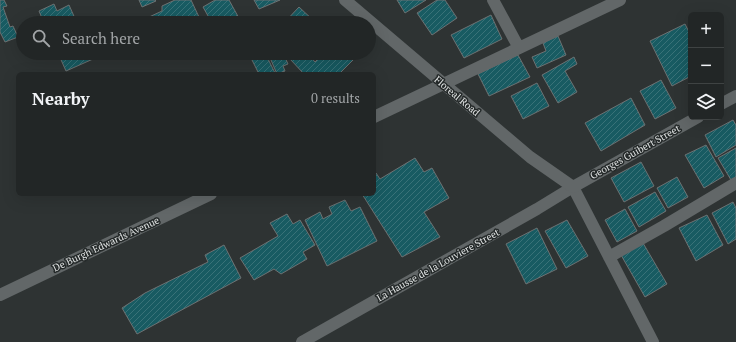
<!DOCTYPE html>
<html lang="en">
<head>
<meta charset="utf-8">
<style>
	:root { --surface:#222626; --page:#2e3232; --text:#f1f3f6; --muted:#a2a5a7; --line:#3f4343 }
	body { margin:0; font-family:"PT Serif",serif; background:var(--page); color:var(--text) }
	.controls { position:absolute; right:12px; top:12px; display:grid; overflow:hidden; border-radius:6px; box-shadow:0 4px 16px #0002 }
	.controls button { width:36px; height:36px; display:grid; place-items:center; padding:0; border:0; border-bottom:1px solid var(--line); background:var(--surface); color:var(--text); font:20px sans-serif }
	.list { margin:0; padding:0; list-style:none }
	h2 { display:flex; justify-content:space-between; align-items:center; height:52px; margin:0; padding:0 16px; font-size:17px }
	h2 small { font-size:13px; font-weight:400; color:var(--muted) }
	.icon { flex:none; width:22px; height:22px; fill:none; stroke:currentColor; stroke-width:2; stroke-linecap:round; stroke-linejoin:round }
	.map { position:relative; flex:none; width:736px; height:342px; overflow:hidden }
	.search { position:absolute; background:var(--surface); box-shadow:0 4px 16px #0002; left:16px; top:16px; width:360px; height:44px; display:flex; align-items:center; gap:10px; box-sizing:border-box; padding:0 14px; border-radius:22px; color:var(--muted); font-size:15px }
	.panel { position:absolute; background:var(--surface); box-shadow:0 4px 16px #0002; left:16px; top:72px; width:360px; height:124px; border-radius:6px }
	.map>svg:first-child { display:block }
	.building { fill:url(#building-hatch); stroke:#6c7172 }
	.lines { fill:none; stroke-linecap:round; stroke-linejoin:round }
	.street { stroke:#626768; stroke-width:12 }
	.secondary { stroke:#626768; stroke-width:12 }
	.labels { text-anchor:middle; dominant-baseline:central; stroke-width:3; stroke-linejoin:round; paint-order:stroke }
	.street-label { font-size:10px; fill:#e1e4e4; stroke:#242929 }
</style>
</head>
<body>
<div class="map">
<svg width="736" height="342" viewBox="0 0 736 342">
	<defs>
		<pattern id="building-hatch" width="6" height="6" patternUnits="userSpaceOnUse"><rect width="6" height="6" fill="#185b62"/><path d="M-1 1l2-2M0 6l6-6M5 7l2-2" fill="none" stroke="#397278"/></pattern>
	</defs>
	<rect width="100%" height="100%" fill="#2e3333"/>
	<path class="building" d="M 0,0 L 4,0 L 7,6 L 3,7 L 10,27 L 13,26 L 18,37 L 5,42 L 0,32 Z
		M 139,0 L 155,0 L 156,1 L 142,7 Z
		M 175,0 L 191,0 L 199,17 L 185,23 L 153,23 L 147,18 L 162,11 L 162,6 Z
		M 215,0 L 229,0 L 240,20 L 235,23 L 212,23 L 203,7 Z
		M 254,0 L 280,0 L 259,9 Z
		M 397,0 L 426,0 L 405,13 Z
		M 437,0 L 445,0 L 457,18 L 432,35 L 417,13 Z
		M 54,4 L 57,11 L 69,5 L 77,23 L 44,23 L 39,11 Z
		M 299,7 L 314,21 L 313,23 L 284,23 Z
		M 491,15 L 502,39 L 464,58 L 451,35 Z
		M 685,24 L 691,36 L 691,76 L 672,86 L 650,41 Z
		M 558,36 L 566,55 L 537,68 L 532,57 L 546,51 L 543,43 Z
		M 58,53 L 91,53 L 93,59 L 66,71 Z
		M 263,53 L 265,53 L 275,73 L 259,74 L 251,58 Z
		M 268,53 L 283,53 L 288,64 L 283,66 L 285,71 L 277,74 Z
		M 296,53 L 307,53 L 315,62 L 324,53 L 348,53 L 354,59 L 339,74 L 304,74 L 290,59 Z
		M 518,55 L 530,77 L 489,96 L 478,74 Z
		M 574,57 L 577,64 L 565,71 L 577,92 L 558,103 L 542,75 Z
		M 661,80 L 676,108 L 655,119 L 640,91 Z
		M 537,83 L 549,106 L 523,119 L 511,96 Z
		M 631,98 L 645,125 L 601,151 L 585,123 Z
		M 733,120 L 736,125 L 736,145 L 716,157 L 705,135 Z
		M 706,145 L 724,176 L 704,188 L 685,155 Z
		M 736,148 L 736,177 L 731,180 L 718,158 Z
		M 415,158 L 424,172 L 432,168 L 449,198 L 424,212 L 440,237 L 402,257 L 362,194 L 374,194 L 374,174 L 376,173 L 380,179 Z
		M 641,162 L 654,186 L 624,202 L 611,178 Z
		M 677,177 L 688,197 L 668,208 L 657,188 Z
		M 655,192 L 666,211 L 639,227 L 628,207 Z
		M 345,200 L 351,211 L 360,207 L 377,241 L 327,266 L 305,220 L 320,212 L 323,219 L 332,214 L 329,207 Z
		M 733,202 L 736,208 L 736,239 L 728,244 L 712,213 Z
		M 625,209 L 637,231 L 617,242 L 605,220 Z
		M 287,214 L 293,224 L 300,220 L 315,245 L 303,252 L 307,259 L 281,274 L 274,269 L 254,280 L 240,258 L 278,236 L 270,223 Z
		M 707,215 L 723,245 L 696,261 L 679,228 Z
		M 567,220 L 588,256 L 566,268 L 545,231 Z
		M 537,228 L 557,269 L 526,284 L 506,244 Z
		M 643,243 L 667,284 L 645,297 L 621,255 Z
		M 224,245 L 241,278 L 137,334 L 122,308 L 145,293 L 208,262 L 205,255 Z"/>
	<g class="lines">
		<path class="street" d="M 493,0 L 519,48
			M 374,117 L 620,0
			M 609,257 L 664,226 L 736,183
			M 0,295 L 211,194
			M 302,342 L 537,209 L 573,187 L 653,342"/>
		<path class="secondary" d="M 345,0 L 530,157 L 573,187 L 698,117
			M 721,104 L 736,96"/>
	</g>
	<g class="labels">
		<g class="street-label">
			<text transform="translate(457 96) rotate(40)">Floreal Road</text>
			<text transform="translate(635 152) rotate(-29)">Georges Guibert Street</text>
			<text transform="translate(106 244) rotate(-25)">De Burgh Edwards Avenue</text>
			<text transform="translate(438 265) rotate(-29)">La Hausse de la Louviere Street</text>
		</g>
	</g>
</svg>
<div class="controls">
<button>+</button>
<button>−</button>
<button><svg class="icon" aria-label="layers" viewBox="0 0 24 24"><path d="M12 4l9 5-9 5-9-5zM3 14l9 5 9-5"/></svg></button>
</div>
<div class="search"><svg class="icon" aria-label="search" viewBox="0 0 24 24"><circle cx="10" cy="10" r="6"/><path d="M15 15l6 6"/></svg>Search here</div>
<section class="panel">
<h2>Nearby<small>0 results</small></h2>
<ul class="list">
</ul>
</section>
</div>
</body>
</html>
